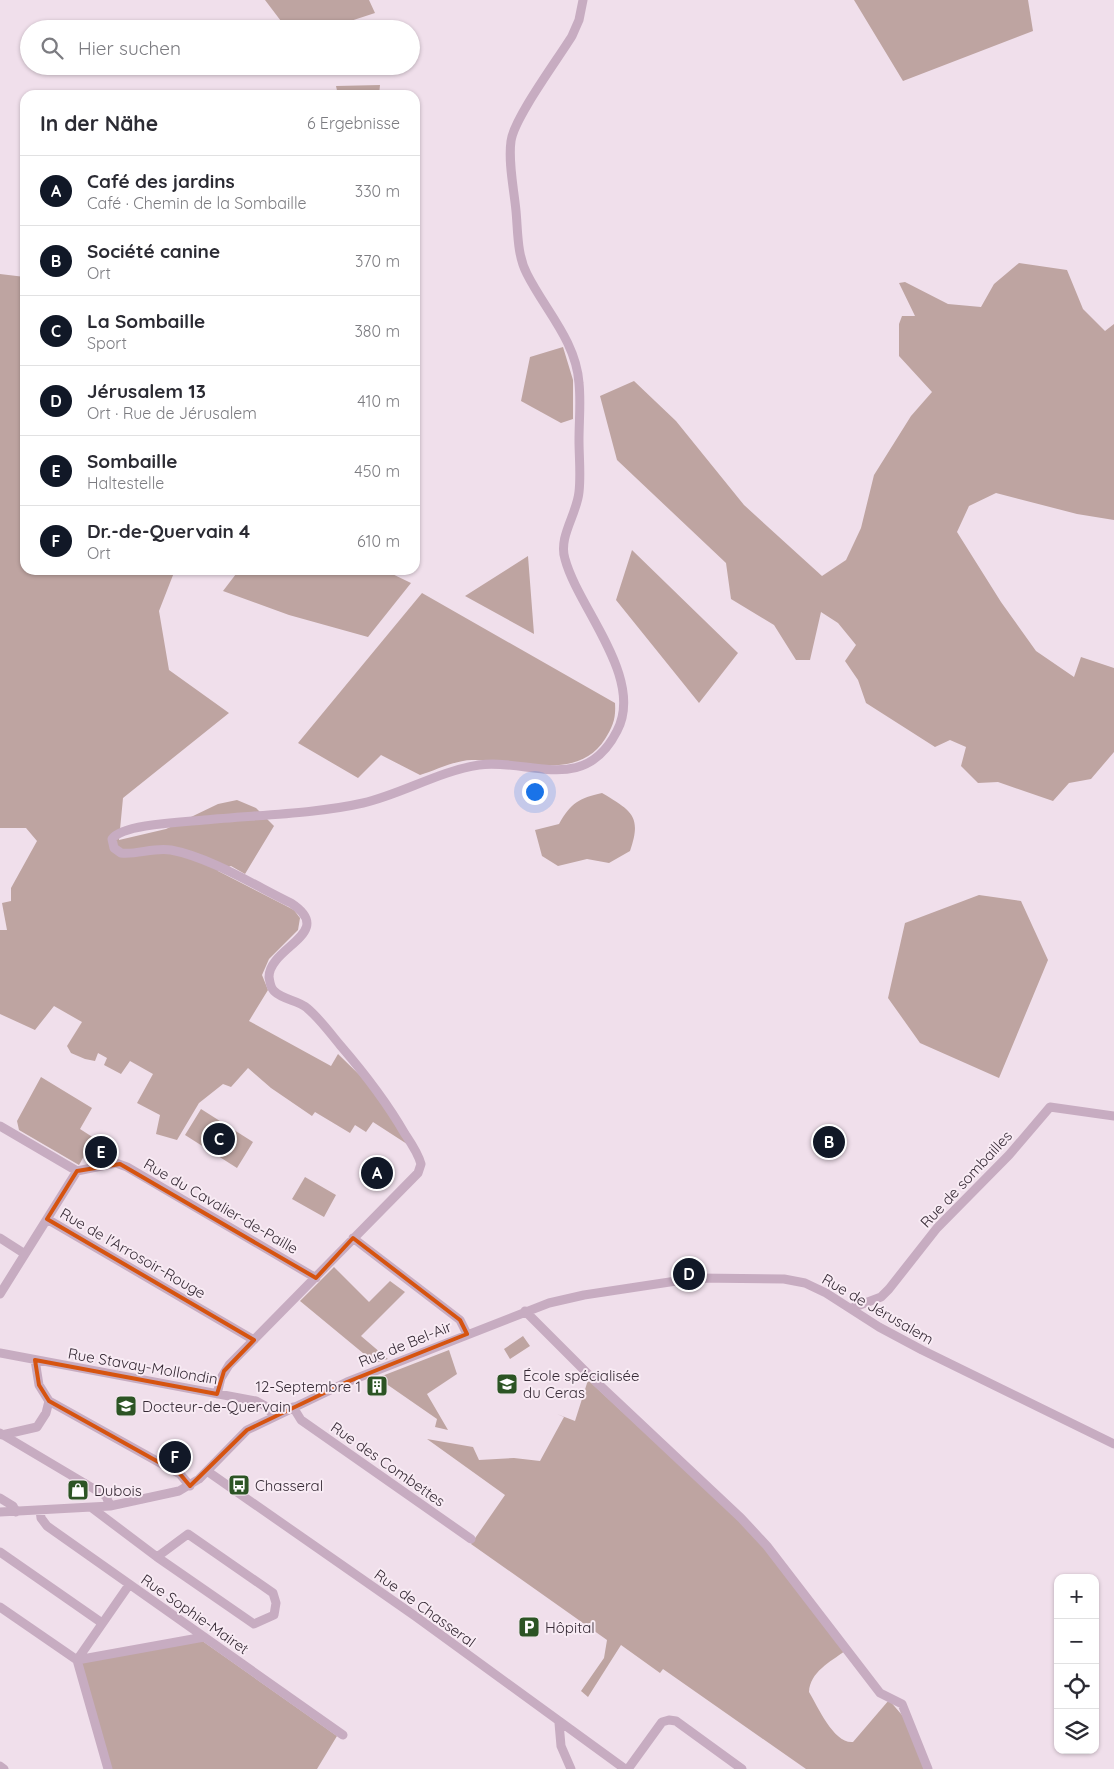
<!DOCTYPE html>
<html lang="de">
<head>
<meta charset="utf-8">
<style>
	:root { --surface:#fff; --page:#f7f7f7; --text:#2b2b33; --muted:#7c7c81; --line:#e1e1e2; --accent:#111827 }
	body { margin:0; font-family:Quicksand,sans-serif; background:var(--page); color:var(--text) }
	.controls { position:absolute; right:15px; bottom:15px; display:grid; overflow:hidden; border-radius:10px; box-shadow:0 1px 4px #0004 }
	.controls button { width:45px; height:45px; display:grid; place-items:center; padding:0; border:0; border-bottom:1px solid var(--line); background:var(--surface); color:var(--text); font:25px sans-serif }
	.you { position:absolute; left:534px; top:791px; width:18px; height:18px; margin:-12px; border:4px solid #fff; border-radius:50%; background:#1a73e8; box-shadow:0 0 0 8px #1a73e833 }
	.badge { display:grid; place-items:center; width:32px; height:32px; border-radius:50%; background:var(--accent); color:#fff; font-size:16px; font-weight:700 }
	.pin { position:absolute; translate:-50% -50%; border:2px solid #fff; box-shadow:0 1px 5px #0006 }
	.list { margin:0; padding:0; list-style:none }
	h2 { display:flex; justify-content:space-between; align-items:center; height:65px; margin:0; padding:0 20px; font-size:21px }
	h2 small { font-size:16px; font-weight:400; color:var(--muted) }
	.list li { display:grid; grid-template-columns:32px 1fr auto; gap:15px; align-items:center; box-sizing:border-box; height:70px; padding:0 20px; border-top:1px solid var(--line) }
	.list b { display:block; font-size:19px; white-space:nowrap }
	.list p { margin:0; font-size:16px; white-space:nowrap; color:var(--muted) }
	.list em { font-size:16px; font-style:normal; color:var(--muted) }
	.icon { flex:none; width:28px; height:28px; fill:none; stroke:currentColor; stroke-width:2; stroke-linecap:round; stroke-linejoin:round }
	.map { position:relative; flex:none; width:1114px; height:1769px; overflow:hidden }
	.search { position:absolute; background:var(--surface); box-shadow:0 1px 4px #0004; left:20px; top:20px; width:400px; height:55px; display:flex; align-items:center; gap:12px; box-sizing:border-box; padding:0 18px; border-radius:28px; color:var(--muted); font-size:19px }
	.panel { position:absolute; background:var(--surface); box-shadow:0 1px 4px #0004; left:20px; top:90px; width:400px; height:485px; border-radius:15px }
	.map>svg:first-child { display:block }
	.green { fill:#bea4a1 }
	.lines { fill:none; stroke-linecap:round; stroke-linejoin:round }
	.minor { stroke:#c7acc1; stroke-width:9 }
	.marked { fill:none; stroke:#d65410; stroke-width:4; stroke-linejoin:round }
	.labels { text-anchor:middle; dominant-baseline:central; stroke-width:4; stroke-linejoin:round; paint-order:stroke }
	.street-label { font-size:15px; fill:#362a35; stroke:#f8ebf4 }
	.poi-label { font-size:15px; fill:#362a35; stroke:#f8ebf4; text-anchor:start }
</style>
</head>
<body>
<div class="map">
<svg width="1114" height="1769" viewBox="0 0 1114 1769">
	<rect width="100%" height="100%" fill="#f0dfeb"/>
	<path class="green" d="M 265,0 L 369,0 L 375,13 L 326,29 L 287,29 Z
		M 854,0 L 1028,0 L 1033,31 L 903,81 Z
		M 380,85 L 379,95 L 338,95 L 336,86 Z
		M 1019,263 L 1067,270 L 1083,309 L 1105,331 L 1114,324 L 1114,520 L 1077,514 L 996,493 L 969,506 L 957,532 L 1001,602 L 1036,651 L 1074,677 L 1081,657 L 1114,668 L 1114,752 L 1091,779 L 1069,783 L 1053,801 L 998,782 L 978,783 L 961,766 L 966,747 L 950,740 L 935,747 L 866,703 L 858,680 L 845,661 L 856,645 L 838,623 L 821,612 L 810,660 L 796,660 L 774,625 L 731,599 L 726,563 L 617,460 L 600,396 L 634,381 L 676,421 L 744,505 L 822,576 L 846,560 L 861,528 L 874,475 L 911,416 L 932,392 L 899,356 L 899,324 L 902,316 L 915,316 L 899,283 L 905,282 L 948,304 L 981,307 L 994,284 Z
		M 0,274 L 25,277 L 25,570 L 175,570 L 159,611 L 169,670 L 229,713 L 123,798 L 119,840 L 166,829 L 218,804 L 237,800 L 256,808 L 274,826 L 245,874 L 231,866 L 218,871 L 294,910 L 300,918 L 298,930 L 269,959 L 262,975 L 268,990 L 249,1021 L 331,1066 L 338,1054 L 376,1091 L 407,1144 L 373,1122 L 366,1132 L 355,1125 L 350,1133 L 315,1112 L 312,1116 L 271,1088 L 248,1068 L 231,1087 L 223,1084 L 199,1103 L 177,1140 L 156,1134 L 160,1115 L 137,1103 L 153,1074 L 130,1061 L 121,1074 L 104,1065 L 107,1058 L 98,1053 L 95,1061 L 85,1059 L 71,1053 L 67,1046 L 82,1022 L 54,1006 L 35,1030 L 0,1014 L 0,930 L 7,930 L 2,903 L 11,901 L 11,888 L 37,841 L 26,828 L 0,828 Z
		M 563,347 L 573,380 L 573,419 L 561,423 L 521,401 L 530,357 Z
		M 632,550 L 738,653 L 699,703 L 616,600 Z
		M 528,556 L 534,634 L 465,596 Z
		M 239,570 L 384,570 L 411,583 L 368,637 L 289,615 L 223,591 Z
		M 422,593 L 615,703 C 616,719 613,726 605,739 C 578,783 514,759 472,760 C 456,760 436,770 420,775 L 381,755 L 358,778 L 298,743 Z
		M 602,793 C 632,811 642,816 630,851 L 609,863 L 587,859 L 558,866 L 542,856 L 535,830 L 559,824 C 571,803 579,798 602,793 Z
		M 979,895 L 1021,901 L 1048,960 L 999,1078 L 920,1043 L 888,998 L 905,923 Z
		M 41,1077 L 92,1108 L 80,1129 L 94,1138 L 79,1165 L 19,1130 L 17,1121 Z
		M 201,1109 L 253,1142 L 237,1168 L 185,1135 Z
		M 305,1177 L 336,1195 L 324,1217 L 292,1199 Z
		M 334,1267 L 369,1302 L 390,1281 L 405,1292 L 361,1336 L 388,1359 L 375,1363 L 300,1301 Z
		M 523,1336 L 530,1346 L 510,1359 L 504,1349 Z
		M 449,1350 L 457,1374 L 427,1394 L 448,1430 L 435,1427 L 437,1419 L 385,1383 L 387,1380 L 382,1376 Z
		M 588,1380 L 752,1532 L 845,1651 C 830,1662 810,1672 809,1692 C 818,1707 834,1744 853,1742 L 889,1700 L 908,1722 L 926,1769 L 806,1769 L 663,1669 L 660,1673 L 621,1645 L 588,1697 L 581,1691 L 604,1658 L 607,1640 L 471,1544 L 505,1495 L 427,1439 L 473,1447 L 479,1460 L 514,1458 L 540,1461 L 564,1417 L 557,1414 L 575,1421 Z
		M 201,1640 L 337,1736 L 317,1769 L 111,1769 L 81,1663 Z"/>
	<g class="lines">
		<path class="minor" d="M 0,1126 L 77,1171 L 116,1163 L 127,1167 L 316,1278
			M 47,1219 L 254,1340
			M 0,1238 L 25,1254
			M 353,1238 L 460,1320 L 467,1334
			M 0,1294 L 77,1171
			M 852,1308 L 881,1297 L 889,1289 L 937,1228 L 1009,1155 L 1050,1107 L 1114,1116
			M 525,1311 L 591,1377 L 741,1518 L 767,1546 L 880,1693 L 902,1704 L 928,1769
			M 0,1353 L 256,1401 L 267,1407 L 274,1417
			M 35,1360 L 39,1385 L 49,1401 L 180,1474 L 190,1486
			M 217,1394 L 221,1378 L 229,1365 L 418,1173 L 421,1164 C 418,1153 411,1143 405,1134 C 386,1101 365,1074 340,1045 C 330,1033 320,1019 307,1008 C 298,1000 283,1000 274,991 C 270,987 270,982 269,977 C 269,947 337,933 291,903 C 256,886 209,857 171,850 C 154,847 137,855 121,853 L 114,848 L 112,839 C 122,824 184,822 204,820 C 254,815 315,814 363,803 C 402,794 439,771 479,765 C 529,758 584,796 617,731 C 645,678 578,608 565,559 C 558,537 577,514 579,492 C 581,475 579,457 579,440 C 579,421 581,402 579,383 C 576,341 545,310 527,274 C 517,255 518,232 516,211 C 514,189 508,163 511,141 C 514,118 558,59 572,36 L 579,20 L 583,0
			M 293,1407 L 301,1420 L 471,1539
			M 0,1433 L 106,1496 L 110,1506
			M 2,1435 L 37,1427 L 46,1413 L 49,1401
			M 207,1471 L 415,1616 L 625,1769
			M 0,1498 L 13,1506 L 16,1512
			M 92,1508 L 157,1557 L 254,1624 L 274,1615 L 276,1603 L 273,1593 L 188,1534 L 157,1557
			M 40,1510 L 41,1518 L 47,1526 L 343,1735
			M 0,1512 L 110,1506 L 179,1491 L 199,1479 L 247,1430 L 347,1382 L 549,1303 L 584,1295 L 696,1278 L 784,1279 L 805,1283 L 826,1293 L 879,1327 L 922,1350 L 1114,1444
			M 0,1552 L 102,1623
			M 0,1607 L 77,1660 L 129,1585
			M 559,1723 L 561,1746 L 571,1769
			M 0,1766 L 4,1769
			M 108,1769 L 77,1660 L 204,1637
			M 628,1769 L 662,1722 L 669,1720 L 676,1721 L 742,1769"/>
	</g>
	<path class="marked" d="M 120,1164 L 316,1278 L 353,1238 L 460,1320 L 467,1334 L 347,1382 L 247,1430 L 190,1486 L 180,1474 L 49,1401 L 39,1385 L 35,1360 L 217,1394 L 224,1371 L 254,1340 L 47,1219 L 77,1171 Z"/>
	<defs>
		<g id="school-square" transform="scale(1.125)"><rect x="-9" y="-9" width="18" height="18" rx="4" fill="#2c5424" stroke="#f8ebf4"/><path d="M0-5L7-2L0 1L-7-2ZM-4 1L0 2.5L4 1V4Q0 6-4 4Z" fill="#fff"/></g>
		<g id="building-square" transform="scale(1.125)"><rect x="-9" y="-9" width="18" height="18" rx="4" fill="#2c5424" stroke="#f8ebf4"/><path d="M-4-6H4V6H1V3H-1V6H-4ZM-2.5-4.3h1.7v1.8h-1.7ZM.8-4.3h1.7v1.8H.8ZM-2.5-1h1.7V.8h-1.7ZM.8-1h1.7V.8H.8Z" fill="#fff"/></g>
		<g id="bus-square" transform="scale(1.125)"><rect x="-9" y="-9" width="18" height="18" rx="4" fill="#2c5424" stroke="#f8ebf4"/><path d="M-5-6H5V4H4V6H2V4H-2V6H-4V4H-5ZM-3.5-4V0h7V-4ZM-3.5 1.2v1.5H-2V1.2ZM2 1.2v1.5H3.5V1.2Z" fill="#fff"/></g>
		<g id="shop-square" transform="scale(1.125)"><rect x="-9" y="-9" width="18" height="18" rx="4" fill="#2c5424" stroke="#f8ebf4"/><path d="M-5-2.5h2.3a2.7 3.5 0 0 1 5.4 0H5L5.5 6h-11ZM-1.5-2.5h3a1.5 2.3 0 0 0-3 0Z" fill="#fff"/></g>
		<g id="parking-square" transform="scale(1.125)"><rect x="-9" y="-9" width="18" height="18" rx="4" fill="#2c5424" stroke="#f8ebf4"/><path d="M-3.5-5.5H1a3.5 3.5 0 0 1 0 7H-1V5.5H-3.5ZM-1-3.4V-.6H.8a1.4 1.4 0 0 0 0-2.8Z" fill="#fff"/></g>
	</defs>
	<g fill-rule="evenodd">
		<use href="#school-square" x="507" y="1384"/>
		<use href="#building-square" x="377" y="1386"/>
		<use href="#school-square" x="126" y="1406"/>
		<use href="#bus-square" x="239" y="1485"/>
		<use href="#shop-square" x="78" y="1490"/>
		<use href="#parking-square" x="529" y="1627"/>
	</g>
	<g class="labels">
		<g class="street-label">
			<text transform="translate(966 1179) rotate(-47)">Rue de sombailles</text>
			<text transform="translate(221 1206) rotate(30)">Rue du Cavalier-de-Paille</text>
			<text transform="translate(133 1253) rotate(30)">Rue de l'Arrosoir-Rouge</text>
			<text transform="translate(878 1309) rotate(30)">Rue de Jérusalem</text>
			<text transform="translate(405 1344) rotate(-22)">Rue de Bel-Air</text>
			<text transform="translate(143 1366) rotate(10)">Rue Stavay-Mollondin</text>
			<text transform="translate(388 1464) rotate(35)">Rue des Combettes</text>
			<text transform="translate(425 1608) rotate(36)">Rue de Chasseral</text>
			<text transform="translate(195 1614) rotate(35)">Rue Sophie-Mairet</text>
		</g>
		<g class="poi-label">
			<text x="523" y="1375">École spécialisée<tspan x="523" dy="17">du Ceras</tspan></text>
			<text x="361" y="1386" text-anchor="end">12-Septembre 1</text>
			<text x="142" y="1406">Docteur-de-Quervain</text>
			<text x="255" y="1485">Chasseral</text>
			<text x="94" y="1490">Dubois</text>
			<text x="545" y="1627">Hôpital</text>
		</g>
	</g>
</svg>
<div class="controls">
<button>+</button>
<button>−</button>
<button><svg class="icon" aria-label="locate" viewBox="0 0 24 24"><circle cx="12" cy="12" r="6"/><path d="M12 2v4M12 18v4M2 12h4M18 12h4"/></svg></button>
<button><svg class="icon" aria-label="layers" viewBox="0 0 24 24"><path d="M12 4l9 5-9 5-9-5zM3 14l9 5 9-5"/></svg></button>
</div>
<div class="you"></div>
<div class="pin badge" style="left:377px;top:1173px">A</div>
<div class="pin badge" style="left:829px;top:1142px">B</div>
<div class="pin badge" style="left:219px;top:1139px">C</div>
<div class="pin badge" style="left:689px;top:1274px">D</div>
<div class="pin badge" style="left:101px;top:1152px">E</div>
<div class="pin badge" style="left:175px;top:1457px">F</div>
<div class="search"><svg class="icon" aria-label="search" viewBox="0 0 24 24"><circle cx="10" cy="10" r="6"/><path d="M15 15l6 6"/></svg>Hier suchen</div>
<section class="panel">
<h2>In der Nähe<small>6 Ergebnisse</small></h2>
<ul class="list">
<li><span class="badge">A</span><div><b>Café des jardins</b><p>Café · Chemin de la Sombaille</p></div><em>330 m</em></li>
<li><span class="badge">B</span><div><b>Société canine</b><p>Ort</p></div><em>370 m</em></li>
<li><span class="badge">C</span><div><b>La Sombaille</b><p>Sport</p></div><em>380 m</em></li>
<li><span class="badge">D</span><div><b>Jérusalem 13</b><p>Ort · Rue de Jérusalem</p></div><em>410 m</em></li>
<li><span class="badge">E</span><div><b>Sombaille</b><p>Haltestelle</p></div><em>450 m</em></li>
<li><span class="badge">F</span><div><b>Dr.-de-Quervain 4</b><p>Ort</p></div><em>610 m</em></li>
</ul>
</section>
</div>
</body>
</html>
